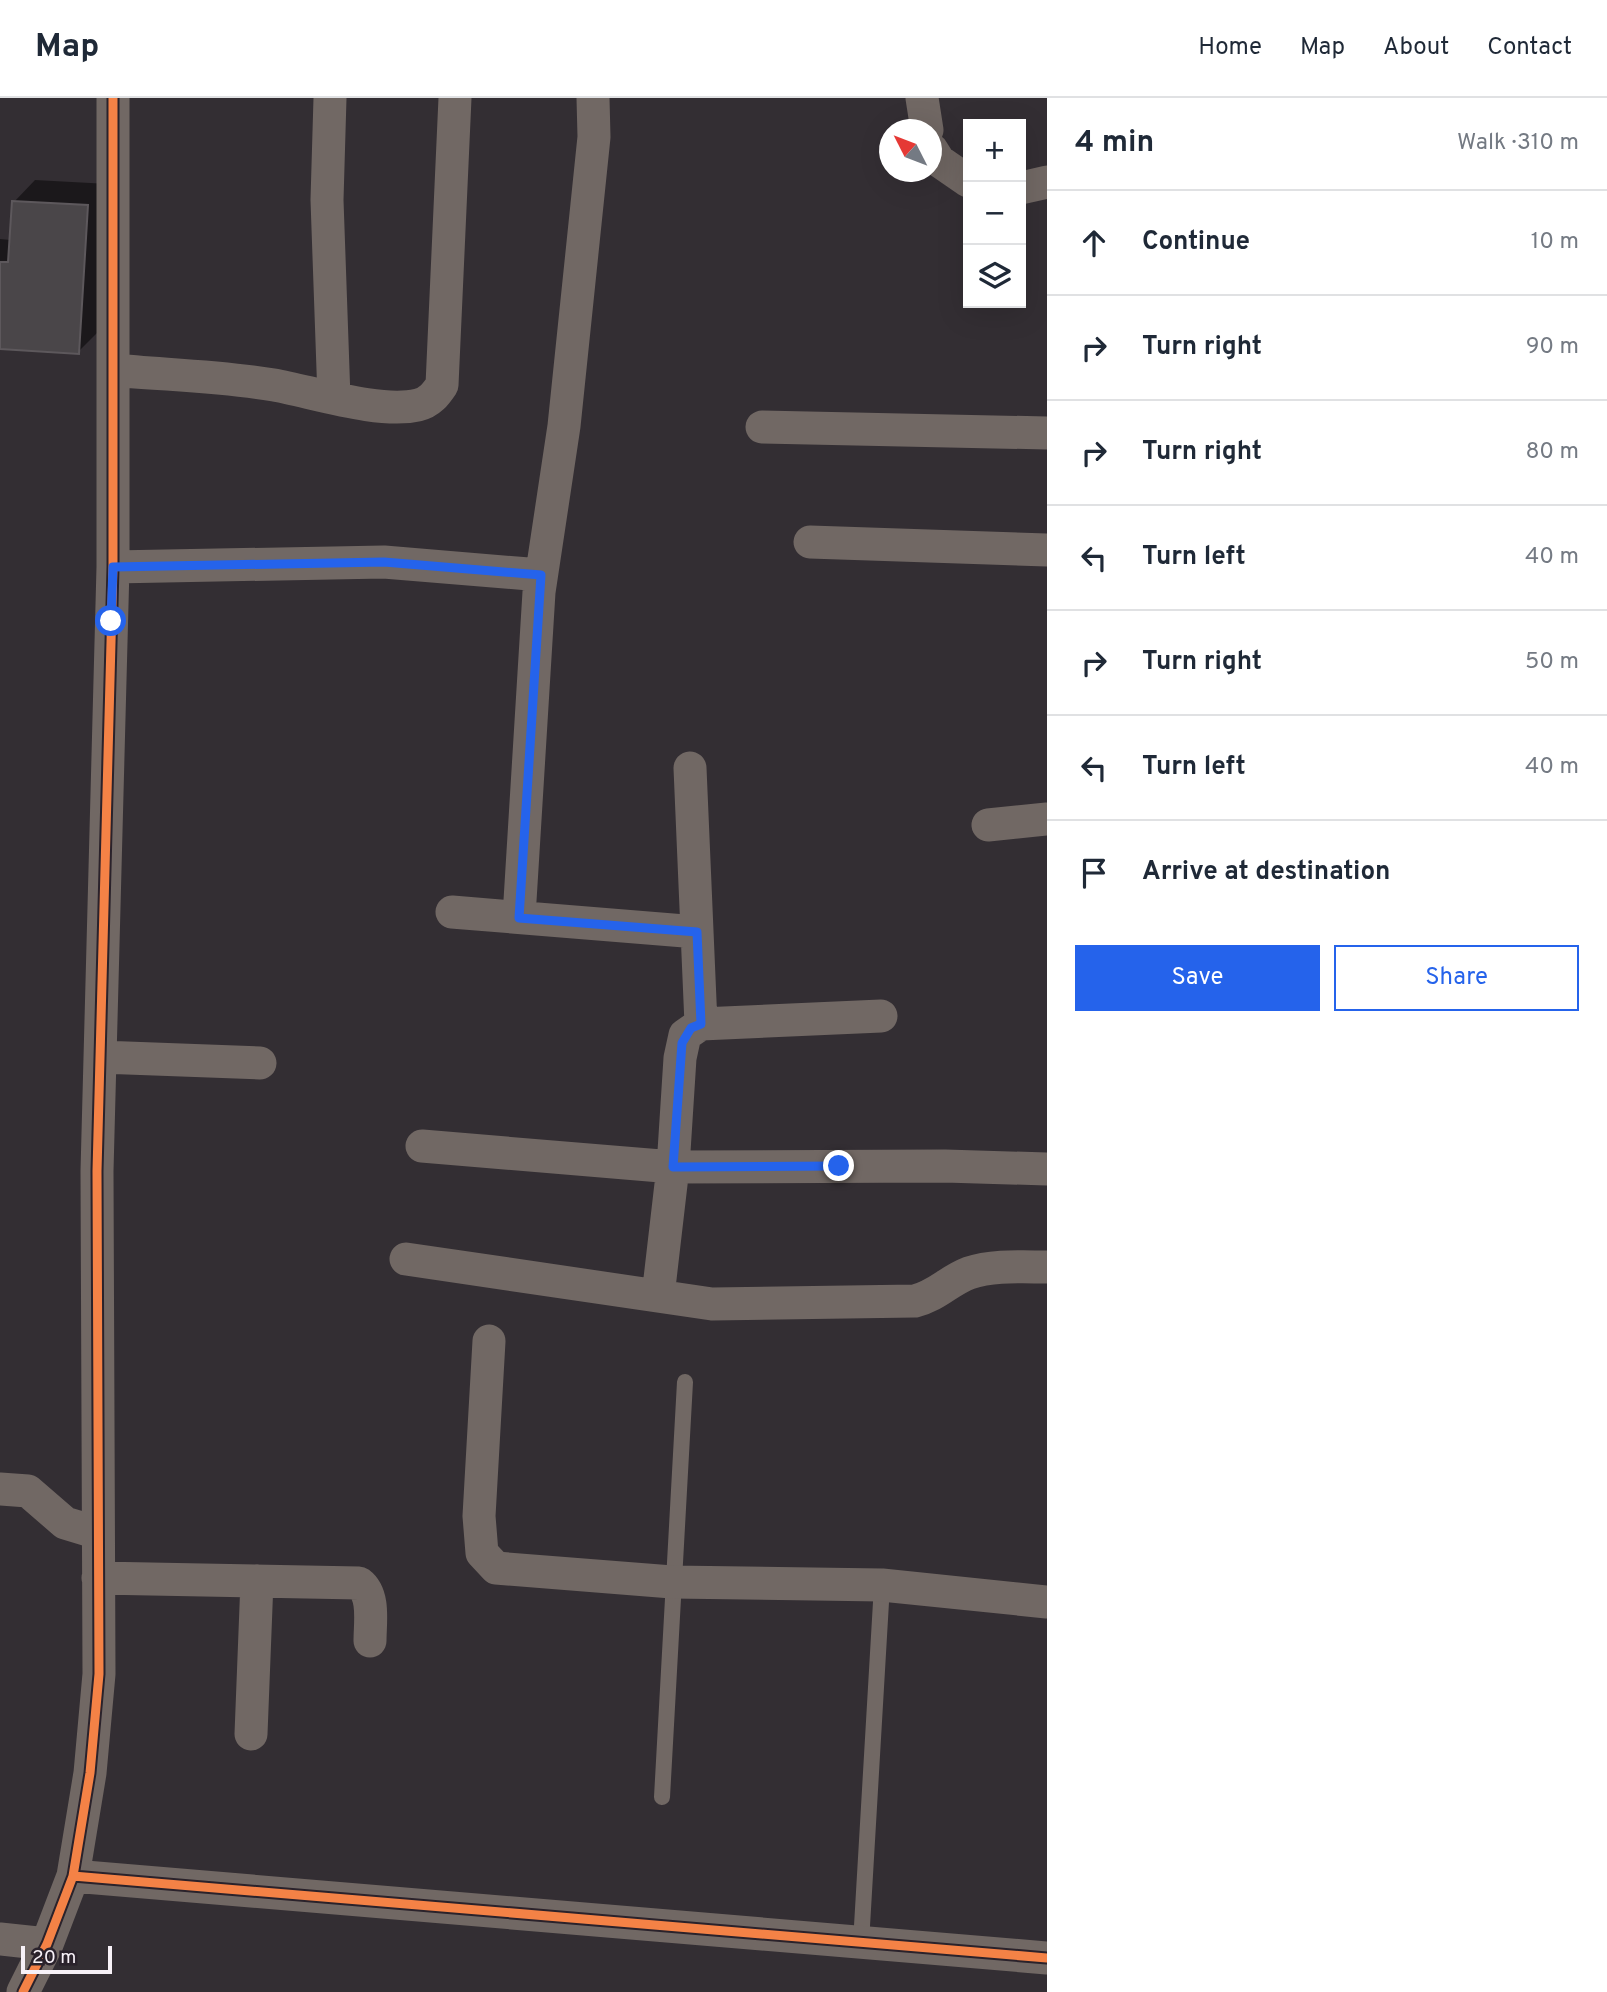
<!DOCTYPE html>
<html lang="en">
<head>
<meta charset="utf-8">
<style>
	:root { --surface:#fff; --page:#f6f6f7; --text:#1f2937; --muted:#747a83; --line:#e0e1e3; --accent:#2563eb }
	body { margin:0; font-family:Overpass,sans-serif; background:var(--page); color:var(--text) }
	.controls { position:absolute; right:21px; top:21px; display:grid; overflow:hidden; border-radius:0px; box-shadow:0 7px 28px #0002 }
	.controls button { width:63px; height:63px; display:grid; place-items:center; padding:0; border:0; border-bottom:2px solid var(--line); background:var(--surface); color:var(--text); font:35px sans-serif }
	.compass { position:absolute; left:879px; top:21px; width:63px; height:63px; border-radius:50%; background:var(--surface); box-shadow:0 7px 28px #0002; rotate:312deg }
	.scale { position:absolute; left:21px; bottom:18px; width:91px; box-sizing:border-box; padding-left:7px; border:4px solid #f7f1f7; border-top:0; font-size:19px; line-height:24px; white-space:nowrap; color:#f7f1f7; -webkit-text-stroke:5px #2a222b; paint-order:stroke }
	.stop { position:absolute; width:21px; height:21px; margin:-16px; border:5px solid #2563eb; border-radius:50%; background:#fff }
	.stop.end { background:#2563eb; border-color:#fff; box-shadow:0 2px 7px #0008 }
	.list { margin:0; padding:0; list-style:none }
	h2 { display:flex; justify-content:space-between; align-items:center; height:91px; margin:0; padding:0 28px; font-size:30px }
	h2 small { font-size:23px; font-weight:400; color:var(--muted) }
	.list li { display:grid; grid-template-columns:46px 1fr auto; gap:21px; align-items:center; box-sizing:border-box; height:105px; padding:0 28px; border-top:2px solid var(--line) }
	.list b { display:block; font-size:26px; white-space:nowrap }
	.list em { font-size:23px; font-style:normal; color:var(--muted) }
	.actions { display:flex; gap:14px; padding:21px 28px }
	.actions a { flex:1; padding:16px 0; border:2px solid var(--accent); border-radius:0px; text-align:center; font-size:24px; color:var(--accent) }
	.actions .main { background:var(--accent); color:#fff }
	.icon { flex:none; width:38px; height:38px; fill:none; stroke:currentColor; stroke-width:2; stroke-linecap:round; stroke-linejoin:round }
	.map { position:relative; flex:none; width:1047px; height:1894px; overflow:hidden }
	header { display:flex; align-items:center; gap:42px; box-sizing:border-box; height:98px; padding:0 35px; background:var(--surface); border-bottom:2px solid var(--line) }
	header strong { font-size:33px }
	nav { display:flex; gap:38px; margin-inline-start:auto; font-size:24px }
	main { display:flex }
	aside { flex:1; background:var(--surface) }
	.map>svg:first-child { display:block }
	.shadow { fill:#0007 }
	.building { fill:#4a4649; stroke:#5d585c; stroke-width:2 }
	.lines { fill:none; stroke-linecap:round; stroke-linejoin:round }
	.lane { stroke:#716864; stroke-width:16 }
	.street { stroke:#716864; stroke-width:33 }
	.cycleway-casing { stroke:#2a222b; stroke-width:13 }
	.cycleway { stroke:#f48246; stroke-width:9 }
	.route { stroke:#2563eb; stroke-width:9 }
</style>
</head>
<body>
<header>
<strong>Map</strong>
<nav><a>Home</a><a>Map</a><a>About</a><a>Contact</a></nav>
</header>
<main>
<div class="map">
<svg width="1047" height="1894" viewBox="0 0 1047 1894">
	<rect width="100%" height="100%" fill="#332e33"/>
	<path class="shadow" d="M 35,82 L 109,86 L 99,233 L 78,254 L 0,250 L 0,141 L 11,142 L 14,104 Z"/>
	<path class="building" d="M 12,103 L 88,107 L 79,256 L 0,251 L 0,164 L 8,164 Z"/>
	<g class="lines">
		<path class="lane" d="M 662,1699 L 685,1284
			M 861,1845 L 882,1487"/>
		<path class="street" d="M 330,0 L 327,102 L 334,300
			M 922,0 L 927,32
			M 932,52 L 939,63 L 968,83
			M 1021,90 L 1047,84
			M 113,272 C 166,277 221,278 274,287 C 313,294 380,316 418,307 C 430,304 436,296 442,287 L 455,0
			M 762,329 L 1047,335
			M 810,444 L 1047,452
			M 113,469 L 384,464 L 541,477
			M 690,670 L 701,926
			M 988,727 L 1047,721
			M 452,814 L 697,834
			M 519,819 L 539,494 L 564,328 L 594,39 L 593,0
			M 100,959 L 260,965
			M 422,1048 L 673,1069 L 945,1068 L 1047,1071
			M 406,1161 L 712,1206 L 915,1203 C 938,1197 948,1183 969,1175 C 993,1167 1022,1169 1047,1169
			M 658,1198 L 673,1069 L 680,960 L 685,937 L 701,926 L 881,918
			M 489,1243 L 479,1418 L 482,1455 L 496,1470 L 672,1484 L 882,1487 L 1047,1504
			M 0,1391 L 28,1393 L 65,1425 L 98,1435
			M 98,1480 L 359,1485 C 375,1497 370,1524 370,1543
			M 251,1636 L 257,1483
			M 73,1778 L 1047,1860
			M 0,1841 L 47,1846
			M 23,1894 L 47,1846 L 73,1778 L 90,1675 L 99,1576 L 97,1073 L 113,469 L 113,0"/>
		<g class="cycleway-casing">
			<path id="cycleway" d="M 73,1778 L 1047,1860
				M 23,1894 L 47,1846 L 73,1778 L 90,1675 L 99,1576 L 97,1073 L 113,469 L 113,0"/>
		</g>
		<use href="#cycleway" class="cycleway"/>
	</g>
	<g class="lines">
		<path class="route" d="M 111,523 L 113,469 L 384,464 L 541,477 L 519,820 L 697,834 L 701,926 L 691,930 L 682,945 L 673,1069 L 839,1068"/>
	</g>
</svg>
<div class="controls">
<button>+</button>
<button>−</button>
<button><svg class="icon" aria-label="layers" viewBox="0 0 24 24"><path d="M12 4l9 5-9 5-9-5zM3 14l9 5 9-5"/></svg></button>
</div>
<svg class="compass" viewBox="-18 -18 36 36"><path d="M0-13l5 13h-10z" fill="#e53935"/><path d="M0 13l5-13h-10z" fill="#747a83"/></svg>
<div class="scale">20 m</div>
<div class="stop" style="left:111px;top:523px"></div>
<div class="stop end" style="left:839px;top:1068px"></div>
</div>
<aside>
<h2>4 min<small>Walk · 310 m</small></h2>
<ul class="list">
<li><svg class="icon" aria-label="ahead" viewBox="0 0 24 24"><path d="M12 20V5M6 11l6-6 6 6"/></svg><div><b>Continue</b></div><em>10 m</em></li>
<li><svg class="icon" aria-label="right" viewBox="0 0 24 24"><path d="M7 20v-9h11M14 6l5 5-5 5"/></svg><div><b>Turn right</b></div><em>90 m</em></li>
<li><svg class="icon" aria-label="right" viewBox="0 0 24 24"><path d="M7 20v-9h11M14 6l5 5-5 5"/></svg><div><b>Turn right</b></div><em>80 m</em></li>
<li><svg class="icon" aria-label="left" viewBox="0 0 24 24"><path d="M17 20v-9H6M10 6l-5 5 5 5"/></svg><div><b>Turn left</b></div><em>40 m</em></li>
<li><svg class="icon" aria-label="right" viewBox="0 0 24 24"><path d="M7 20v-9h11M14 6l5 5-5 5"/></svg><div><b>Turn right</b></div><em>50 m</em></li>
<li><svg class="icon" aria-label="left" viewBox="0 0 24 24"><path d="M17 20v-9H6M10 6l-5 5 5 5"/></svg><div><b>Turn left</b></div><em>40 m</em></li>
<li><svg class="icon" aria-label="arrive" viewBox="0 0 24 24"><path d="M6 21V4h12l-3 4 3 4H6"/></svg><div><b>Arrive at destination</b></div></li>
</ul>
<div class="actions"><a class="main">Save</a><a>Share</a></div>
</aside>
</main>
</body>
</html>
